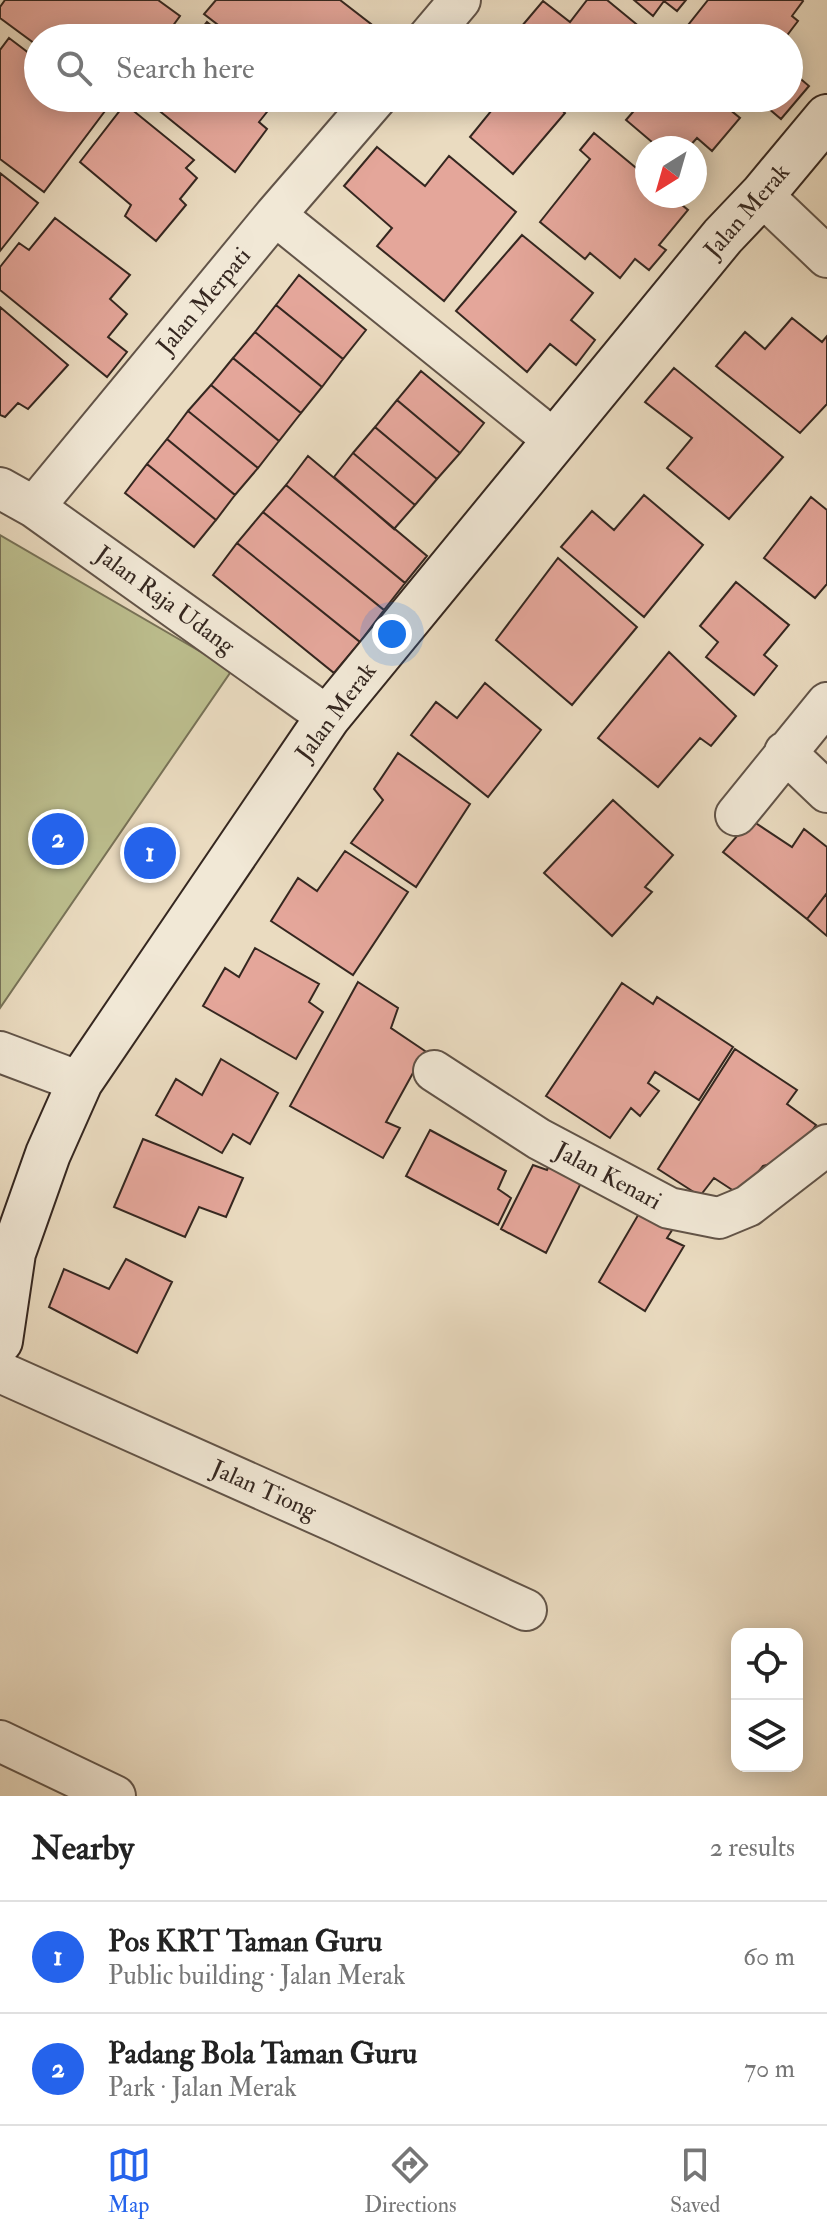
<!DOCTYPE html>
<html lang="en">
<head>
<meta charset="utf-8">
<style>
	:root { --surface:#fff; --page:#f6f6f6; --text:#222; --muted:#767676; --line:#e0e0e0; --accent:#2563eb }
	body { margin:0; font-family:"IM FELL Double Pica",serif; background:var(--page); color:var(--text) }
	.controls { position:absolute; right:24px; bottom:24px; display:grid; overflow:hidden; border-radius:16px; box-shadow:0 4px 20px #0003 }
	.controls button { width:72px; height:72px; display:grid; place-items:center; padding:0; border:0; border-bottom:2px solid var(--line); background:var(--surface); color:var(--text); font:40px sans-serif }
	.compass { position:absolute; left:635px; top:136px; width:72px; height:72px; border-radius:50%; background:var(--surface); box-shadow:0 4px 20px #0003; rotate:217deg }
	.you { position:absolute; left:392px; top:634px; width:28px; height:28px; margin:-20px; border:6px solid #fff; border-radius:50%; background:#1a73e8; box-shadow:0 0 0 12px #1a73e833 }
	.badge { display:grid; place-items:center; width:52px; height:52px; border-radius:50%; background:var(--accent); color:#fff; font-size:26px; font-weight:700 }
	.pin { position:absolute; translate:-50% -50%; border:4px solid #fff; box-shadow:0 2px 8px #0006 }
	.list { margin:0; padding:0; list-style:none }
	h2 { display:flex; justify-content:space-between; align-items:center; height:104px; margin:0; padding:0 32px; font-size:34px }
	h2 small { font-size:26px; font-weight:400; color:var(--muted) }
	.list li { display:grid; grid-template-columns:52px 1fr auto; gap:24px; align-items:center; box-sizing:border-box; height:112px; padding:0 32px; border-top:2px solid var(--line) }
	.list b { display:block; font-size:30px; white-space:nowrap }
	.list p { margin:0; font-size:26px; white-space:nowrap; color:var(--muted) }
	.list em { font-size:26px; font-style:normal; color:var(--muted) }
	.icon { flex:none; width:44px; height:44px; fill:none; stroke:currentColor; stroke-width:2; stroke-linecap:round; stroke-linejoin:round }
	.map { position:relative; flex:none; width:827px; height:1796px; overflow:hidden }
	.search { position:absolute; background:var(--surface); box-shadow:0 4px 20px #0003; left:24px; right:24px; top:24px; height:88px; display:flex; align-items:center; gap:20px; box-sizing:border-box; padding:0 28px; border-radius:44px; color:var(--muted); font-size:30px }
	.sheet { height:328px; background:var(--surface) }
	nav { display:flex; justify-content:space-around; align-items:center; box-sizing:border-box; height:112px; border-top:2px solid var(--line); background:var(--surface); font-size:22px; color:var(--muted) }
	nav a { display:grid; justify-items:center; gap:4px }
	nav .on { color:var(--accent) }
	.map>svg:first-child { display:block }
	.green { fill:#bcbe8e; stroke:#787257; stroke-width:2 }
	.building { fill:#e4a69a; stroke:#352720; stroke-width:2 }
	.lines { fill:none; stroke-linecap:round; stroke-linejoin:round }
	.street-casing { stroke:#625448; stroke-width:44 }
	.secondary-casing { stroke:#352720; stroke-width:48 }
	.street { stroke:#f1e8d6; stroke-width:40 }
	.secondary { stroke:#f1e8d6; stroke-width:44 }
	.labels { text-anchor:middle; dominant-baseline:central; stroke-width:7; stroke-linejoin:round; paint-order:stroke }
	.street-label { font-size:24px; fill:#352720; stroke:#f1e8d6 }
</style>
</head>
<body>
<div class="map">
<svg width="827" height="1796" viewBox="0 0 827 1796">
	<rect width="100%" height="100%" fill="#eadbc0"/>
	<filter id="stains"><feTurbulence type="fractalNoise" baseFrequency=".0025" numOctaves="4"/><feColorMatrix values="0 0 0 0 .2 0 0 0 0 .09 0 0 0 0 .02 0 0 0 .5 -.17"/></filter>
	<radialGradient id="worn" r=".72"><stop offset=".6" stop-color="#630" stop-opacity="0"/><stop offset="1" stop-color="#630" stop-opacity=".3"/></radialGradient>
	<path class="green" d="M 0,535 L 232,670 L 0,1008 Z"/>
	<path class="building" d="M 5,0 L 158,0 L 180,16 L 164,38 L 38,38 L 38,46 L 0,18 L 0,7 Z
		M 216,0 L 340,0 L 371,24 L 360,38 L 259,38 L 250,31 L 246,38 L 235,38 L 204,14 Z
		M 587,0 L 607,0 L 652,37 L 522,38 L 516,33 L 543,1 L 570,22 Z
		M 634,0 L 686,0 L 677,11 L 664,1 L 653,16 Z
		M 708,0 L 802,0 L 803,1 L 792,16 L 798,21 L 785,38 L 685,38 L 681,34 Z
		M 207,22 L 227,38 L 194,38 Z
		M 9,38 L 38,60 L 38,98 L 87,98 L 105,111 L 44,192 L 0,159 L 0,50 Z
		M 789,69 L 809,86 L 781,119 L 756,98 L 789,98 Z
		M 147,98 L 278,98 L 259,122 L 267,129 L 235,172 L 146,100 Z
		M 477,98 L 548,98 L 565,113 L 513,174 L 470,137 L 492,110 Z
		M 645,98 L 727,98 L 723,104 L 740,118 L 712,151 L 697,138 L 688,148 L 659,148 L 626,120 Z
		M 125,104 L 194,160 L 186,168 L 197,178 L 180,199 L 186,205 L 156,241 L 125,216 L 131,205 L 80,162 Z
		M 594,133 L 647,177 L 647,196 L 671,196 L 688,210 L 659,245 L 666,250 L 649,270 L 635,259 L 620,278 L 590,253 L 585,259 L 540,222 L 590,159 L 580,150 Z
		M 377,147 L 425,186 L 449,156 L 516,212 L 444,301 L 377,246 L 392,228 L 344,186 Z
		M 0,173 L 38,203 L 0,251 Z
		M 55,218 L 130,275 L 110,299 L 127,314 L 108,337 L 127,352 L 107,377 L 0,290 L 0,267 L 19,243 L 29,250 Z
		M 522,235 L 593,293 L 571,320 L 595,340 L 576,365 L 550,344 L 527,372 L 456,311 Z
		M 299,275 L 366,330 L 343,359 L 276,305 Z
		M 276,305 L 343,359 L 322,387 L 255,332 Z
		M 0,307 L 68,365 L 28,409 L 18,403 L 5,417 L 0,415 Z
		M 792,318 L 822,342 L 827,336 L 827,404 L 800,433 L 716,366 L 745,332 L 765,349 Z
		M 255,332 L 322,387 L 301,413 L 233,358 Z
		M 233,358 L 301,413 L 279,441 L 211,385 Z
		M 674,368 L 783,457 L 729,519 L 667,468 L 692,438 L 645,402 Z
		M 421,371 L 484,423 L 460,453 L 397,400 Z
		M 211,385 L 279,441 L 258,468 L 188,411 Z
		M 397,400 L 460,453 L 437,479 L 375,427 Z
		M 188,411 L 258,468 L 235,495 L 167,439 Z
		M 375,427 L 437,479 L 415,505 L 353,453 Z
		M 167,439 L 235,495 L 216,520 L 147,464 Z
		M 353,453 L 415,505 L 394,529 L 334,477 Z
		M 308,456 L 427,556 L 405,583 L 286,485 Z
		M 147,464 L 216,520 L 194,547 L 125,493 Z
		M 286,485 L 405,583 L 384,610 L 263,512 Z
		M 644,495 L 703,545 L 644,617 L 561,547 L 592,511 L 614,530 Z
		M 811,497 L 827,510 L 827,584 L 815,598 L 764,558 Z
		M 263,512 L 384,610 L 360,642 L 237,543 Z
		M 237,543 L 360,642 L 334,673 L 213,575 Z
		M 558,558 L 637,627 L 572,705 L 496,640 Z
		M 736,582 L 789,625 L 764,655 L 777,666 L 754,695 L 706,657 L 718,642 L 700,626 Z
		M 669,652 L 736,716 L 711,746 L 700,738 L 658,787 L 598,738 Z
		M 485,683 L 541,730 L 488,797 L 411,735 L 436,702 L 457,718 Z
		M 398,753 L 470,804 L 416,887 L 351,843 L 383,800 L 374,789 Z
		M 613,800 L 673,855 L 645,887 L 652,892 L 612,936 L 544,873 Z
		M 751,820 L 792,847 L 804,829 L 827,847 L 827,893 L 807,919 L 723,852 Z
		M 345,851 L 408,892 L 353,975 L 271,921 L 298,878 L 317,891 Z
		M 827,893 L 827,936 L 807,919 Z
		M 255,948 L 319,984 L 309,1002 L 323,1012 L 296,1059 L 203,1006 L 225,968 L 239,977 Z
		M 358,982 L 398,1008 L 391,1028 L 425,1051 L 386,1122 L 400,1128 L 383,1158 L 290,1106 Z
		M 622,983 L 653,1004 L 657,997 L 733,1047 L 699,1100 L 655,1072 L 648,1083 L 659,1091 L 640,1116 L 631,1108 L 610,1138 L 546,1096 Z
		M 735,1049 L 797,1090 L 787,1104 L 816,1125 L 801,1146 L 783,1161 L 763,1166 L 740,1195 L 714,1178 L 700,1196 L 658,1169 Z
		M 221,1059 L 278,1093 L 250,1144 L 233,1134 L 222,1153 L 156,1115 L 176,1079 L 202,1095 Z
		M 430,1130 L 506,1171 L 498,1189 L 511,1198 L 498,1225 L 406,1176 Z
		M 143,1139 L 243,1178 L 226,1217 L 199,1207 L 185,1237 L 114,1207 Z
		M 553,1157 L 585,1175 L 546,1253 L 501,1229 L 533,1165 L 547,1170 Z
		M 644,1205 L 676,1224 L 667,1238 L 684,1246 L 645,1311 L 599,1282 Z
		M 126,1259 L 172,1282 L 137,1353 L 49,1307 L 64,1269 L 109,1289 Z"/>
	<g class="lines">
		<g class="street-casing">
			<path id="street" d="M 428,38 L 460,0
				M 762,195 L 827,257
				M 275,215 L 554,440
				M 0,488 L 34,507 L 328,717
				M 34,507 L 275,215 L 376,98
				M 785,752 L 827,792
				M 736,815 L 827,703
				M 0,1052 L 80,1082
				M 434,1071 L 539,1139 L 669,1208 L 719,1218 L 748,1206 L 827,1145
				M 0,1372 L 338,1523 L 526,1610
				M 0,1741 L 115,1796"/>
		</g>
		<g class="secondary-casing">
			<path id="secondary" d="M 0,1341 L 13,1253 L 48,1154 L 80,1082 L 328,717 L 723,236 L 762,195 L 827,117"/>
		</g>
		<use href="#street" class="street"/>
		<use href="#secondary" class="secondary"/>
	</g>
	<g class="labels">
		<g class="street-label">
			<text transform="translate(747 211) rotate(-49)">Jalan Merak</text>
			<text transform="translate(204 301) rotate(-50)">Jalan Merpati</text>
			<text transform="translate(165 600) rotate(36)">Jalan Raja Udang</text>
			<text transform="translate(336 712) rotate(-53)">Jalan Merak</text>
			<text transform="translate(608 1176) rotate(28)">Jalan Kenari</text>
			<text transform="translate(264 1490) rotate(24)">Jalan Tiong</text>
		</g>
	</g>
	<rect width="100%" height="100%" filter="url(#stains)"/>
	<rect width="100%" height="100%" fill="url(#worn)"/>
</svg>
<div class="controls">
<button><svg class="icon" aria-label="locate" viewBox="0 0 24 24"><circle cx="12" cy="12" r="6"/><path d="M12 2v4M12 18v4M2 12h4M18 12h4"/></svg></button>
<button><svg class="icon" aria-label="layers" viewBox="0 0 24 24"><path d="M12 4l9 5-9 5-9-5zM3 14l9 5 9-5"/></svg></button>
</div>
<svg class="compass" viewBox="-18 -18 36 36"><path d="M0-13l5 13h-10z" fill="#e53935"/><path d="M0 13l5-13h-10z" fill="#767676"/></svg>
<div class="you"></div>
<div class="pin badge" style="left:150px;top:853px">1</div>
<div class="pin badge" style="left:58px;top:839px">2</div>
<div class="search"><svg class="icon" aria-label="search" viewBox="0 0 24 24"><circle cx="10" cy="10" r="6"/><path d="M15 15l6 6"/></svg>Search here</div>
</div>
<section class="sheet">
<h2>Nearby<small>2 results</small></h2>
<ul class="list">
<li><span class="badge">1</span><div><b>Pos KRT Taman Guru</b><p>Public building · Jalan Merak</p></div><em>60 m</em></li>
<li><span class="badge">2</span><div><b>Padang Bola Taman Guru</b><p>Park · Jalan Merak</p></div><em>70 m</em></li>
</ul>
</section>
<nav>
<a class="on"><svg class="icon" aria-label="map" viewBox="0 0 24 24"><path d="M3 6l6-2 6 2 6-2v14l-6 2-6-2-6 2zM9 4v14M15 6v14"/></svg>Map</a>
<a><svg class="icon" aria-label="directions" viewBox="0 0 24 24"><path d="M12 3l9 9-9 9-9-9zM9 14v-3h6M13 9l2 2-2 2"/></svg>Directions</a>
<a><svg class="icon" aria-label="saved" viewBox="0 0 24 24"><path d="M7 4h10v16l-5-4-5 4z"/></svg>Saved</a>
</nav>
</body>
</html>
